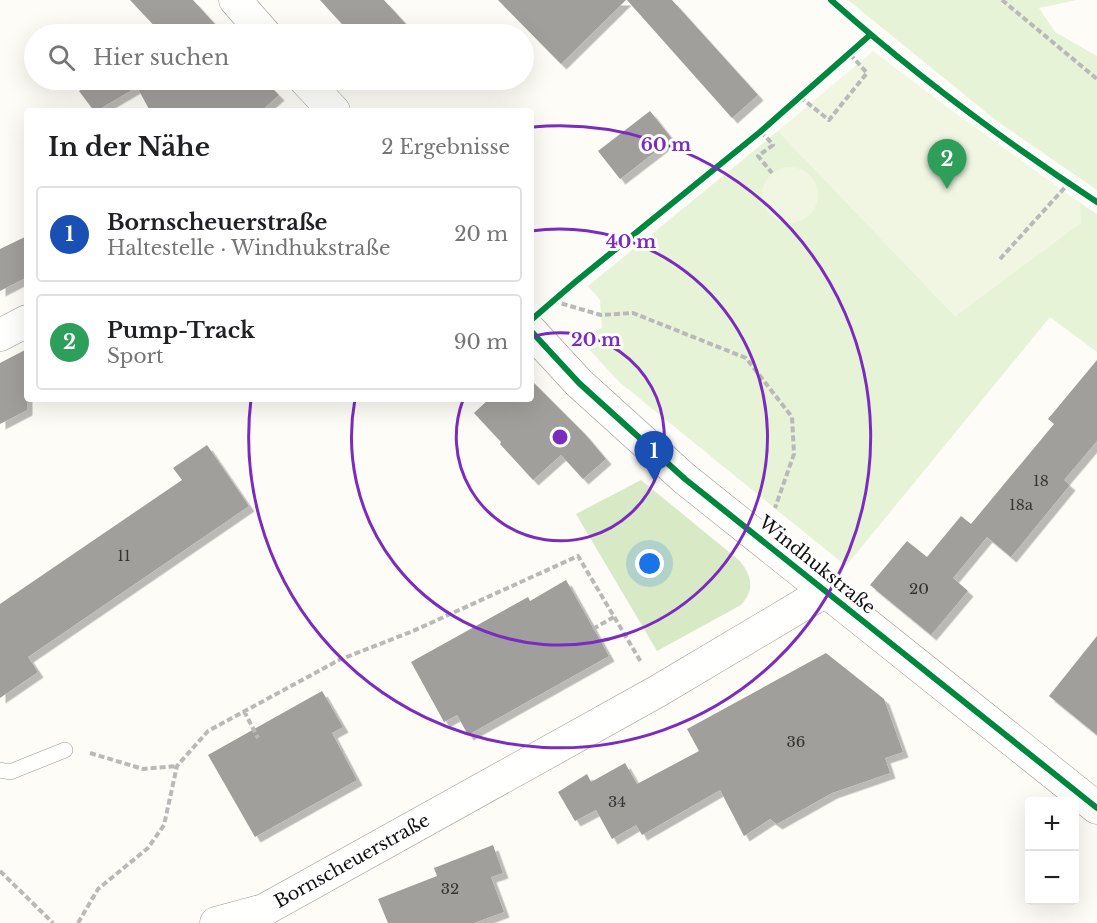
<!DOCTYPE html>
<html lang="de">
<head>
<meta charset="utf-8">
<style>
	:root { --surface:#fff; --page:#f6f6f6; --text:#202124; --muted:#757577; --line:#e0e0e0; --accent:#646362 }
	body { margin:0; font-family:"Libre Baskerville",serif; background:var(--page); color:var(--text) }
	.controls { position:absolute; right:18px; bottom:18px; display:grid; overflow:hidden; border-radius:6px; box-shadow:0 6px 24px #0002 }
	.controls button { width:54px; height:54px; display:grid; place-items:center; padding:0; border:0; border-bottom:2px solid var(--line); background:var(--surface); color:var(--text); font:30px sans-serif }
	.you { position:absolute; left:650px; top:564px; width:21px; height:21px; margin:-15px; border:4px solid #fff; border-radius:50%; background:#1a73e8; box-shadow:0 0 0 9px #1a73e833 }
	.badge { display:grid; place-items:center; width:39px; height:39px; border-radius:50%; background:var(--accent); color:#fff; font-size:20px; font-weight:700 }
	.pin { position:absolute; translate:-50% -50px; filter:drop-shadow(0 2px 3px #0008) }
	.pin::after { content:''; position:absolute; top:32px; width:21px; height:18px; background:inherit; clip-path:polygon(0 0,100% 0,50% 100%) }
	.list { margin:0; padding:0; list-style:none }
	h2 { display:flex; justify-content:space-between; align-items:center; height:78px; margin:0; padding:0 24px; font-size:26px }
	h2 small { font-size:20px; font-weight:400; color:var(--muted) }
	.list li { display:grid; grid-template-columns:39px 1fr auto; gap:18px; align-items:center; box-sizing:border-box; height:96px; margin:0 12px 12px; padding:0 12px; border:2px solid var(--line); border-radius:6px }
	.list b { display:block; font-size:22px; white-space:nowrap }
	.list p { margin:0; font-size:20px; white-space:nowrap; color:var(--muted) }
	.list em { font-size:20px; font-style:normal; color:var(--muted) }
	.icon { flex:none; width:33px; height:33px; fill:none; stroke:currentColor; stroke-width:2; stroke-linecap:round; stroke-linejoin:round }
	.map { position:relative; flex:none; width:1097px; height:923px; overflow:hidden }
	.search { position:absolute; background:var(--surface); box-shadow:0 6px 24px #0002; left:24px; top:24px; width:510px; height:66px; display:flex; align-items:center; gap:15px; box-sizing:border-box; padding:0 21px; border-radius:33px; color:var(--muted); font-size:22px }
	.panel { position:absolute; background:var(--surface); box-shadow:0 6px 24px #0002; left:24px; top:108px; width:510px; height:294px; border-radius:6px }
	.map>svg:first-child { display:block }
	.green { fill:#e7f3d7 }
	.forest { fill:#d8eac5 }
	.pitch { fill:#f0f6e1 }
	.building { fill:#a19f9c; filter:url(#shadow) }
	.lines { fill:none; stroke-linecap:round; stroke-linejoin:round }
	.lane-casing { stroke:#979795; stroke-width:16 }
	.street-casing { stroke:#979795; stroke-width:33 }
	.path { stroke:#b9b9b8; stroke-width:4; stroke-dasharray:6 3; stroke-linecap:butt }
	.lane { stroke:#fffffe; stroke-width:15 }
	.street { stroke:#fffffe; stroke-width:32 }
	.cycleway-casing { stroke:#fff; stroke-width:10 }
	.cycleway { stroke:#00873e; stroke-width:6 }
	.ring { fill:none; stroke:#7b2cbf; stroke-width:3 }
	.labels { text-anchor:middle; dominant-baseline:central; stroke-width:6; stroke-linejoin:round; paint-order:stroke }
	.number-label { font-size:15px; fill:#353434 }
	.street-label { font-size:18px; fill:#111; stroke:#fff }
	.centre { fill:#7b2cbf; stroke:#fff; stroke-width:3 }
	.ring-label { font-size:18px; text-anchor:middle; font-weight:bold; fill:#7b2cbf; stroke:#fff; stroke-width:6; stroke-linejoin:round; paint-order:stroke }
</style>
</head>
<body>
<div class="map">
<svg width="1097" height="923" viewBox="0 0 1097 923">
	<defs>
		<filter id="shadow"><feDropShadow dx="5.5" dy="5.5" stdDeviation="0" flood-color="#0004"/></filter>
	</defs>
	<rect width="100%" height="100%" fill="#fdfcf7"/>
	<path class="green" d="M 848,0 L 1077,0 L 1039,8 L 1055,32 L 1097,56 L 1097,190 L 998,122 Z
		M 778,131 L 955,316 L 1080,223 L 1080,203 L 1097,214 L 1097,352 L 1050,317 L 846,566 L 618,381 L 580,339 L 602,328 L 600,300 L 588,286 Z"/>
	<path class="forest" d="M 641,480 L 740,561 C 752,577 755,589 741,605 L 657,651 L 576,514 Z"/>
	<path class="pitch" d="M 873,51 L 947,107 L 1080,203 L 1081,223 L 955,316 L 778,131 Z
		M762 195a28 28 0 1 1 56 0a28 28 0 1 1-56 0Z"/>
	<path class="building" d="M 130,0 L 193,0 L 224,34 L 162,34 Z
		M 320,0 L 384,0 L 415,34 L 351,34 Z
		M 498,0 L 626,0 L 561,64 Z
		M 627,0 L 672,0 L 758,95 L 732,118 Z
		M 98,80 L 264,80 L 279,95 L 261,111 L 150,111 L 137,87 L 96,111 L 94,111 L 79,91 Z
		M 650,111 L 672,139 L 620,179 L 598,151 Z
		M 27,236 L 27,277 L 0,291 L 0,249 Z
		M 27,349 L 27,410 L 0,424 L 0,363 Z
		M 1097,360 L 1097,441 L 1064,480 L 1070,485 L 1011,557 L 987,537 L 953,578 L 968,591 L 931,635 L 870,585 L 907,541 L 927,557 L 961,516 L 971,524 L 1054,424 L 1048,419 Z
		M 531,380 L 585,434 L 606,459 L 583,479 L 561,455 L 533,480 L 500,444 L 501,442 L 474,413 L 489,399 L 531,399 Z
		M 207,445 L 249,506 L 28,657 L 38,672 L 0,698 L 0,604 L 182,480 L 173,468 Z
		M 566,580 L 609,656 L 468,735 L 457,715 L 444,722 L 411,662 L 528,597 L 530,601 Z
		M 1097,636 L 1097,735 L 1049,696 Z
		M 826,653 L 884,699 L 903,752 L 885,758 L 890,773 L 832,793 L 777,824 L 770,819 L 744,836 L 720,790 L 642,835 L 636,825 L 612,839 L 596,810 L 575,821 L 558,792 L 587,774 L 591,782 L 625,763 L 637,784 L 699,751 L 687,729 Z
		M 322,691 L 343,727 L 332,733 L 357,780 L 255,837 L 208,755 Z
		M 493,845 L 503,873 L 491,877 L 504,912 L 474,923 L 388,923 L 378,899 L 437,876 L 434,868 Z"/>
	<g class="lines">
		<g class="lane-casing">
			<path id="lane" d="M 0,770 L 10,772 L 65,750"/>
		</g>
		<g class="street-casing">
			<path id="street" d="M 235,0 L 265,34
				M 305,80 L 334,111
				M 531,331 L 579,383 L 685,479 L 1097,808
				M 0,335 L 27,321
				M 216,923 L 264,910 L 658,691 L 826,591"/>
		</g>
		<path class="path" d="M 1002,0 L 1097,79
			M 800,97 L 829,120 L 867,73 L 849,53
			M 760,132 L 768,139 L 773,145 L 758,156 L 772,173
			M 1000,259 L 1068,184
			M 553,301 L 601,315 L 633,313 L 746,358 L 792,417 L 794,454 L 775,508
			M 593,629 L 614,617
			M 244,711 L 258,738
			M 90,753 L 143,769 L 177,766
			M 0,871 L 53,923
			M 78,923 L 98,889 L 148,848 L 164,825 L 177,766 L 208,731 L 339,660 L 413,631 L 578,556 L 641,662"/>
		<use href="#lane" class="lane"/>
		<use href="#street" class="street"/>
		<g class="cycleway-casing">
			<path id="cycleway" d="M 831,0 C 914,74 1004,141 1097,202
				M 531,320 L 574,283 L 760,132 L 870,35
				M 531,331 L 579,383 L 685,479 L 1097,808"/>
		</g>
		<use href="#cycleway" class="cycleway"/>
	</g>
	<g class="ring">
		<path d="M531 337A104 104 0 1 1 463 400"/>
		<path d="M531 231A208 208 0 1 1 355 399"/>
		<path d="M533 127A311 311 0 1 1 251 399"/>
	</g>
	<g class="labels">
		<g class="number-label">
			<text x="1041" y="480">18</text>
			<text x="1021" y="504">18a</text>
			<text x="124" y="555">11</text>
			<text x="919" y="588">20</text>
			<text x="796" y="741">36</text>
			<text x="617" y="801">34</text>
			<text x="450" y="888">32</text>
		</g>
		<g class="street-label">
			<text transform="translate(817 565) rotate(39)">Windhukstraße</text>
			<text transform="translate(352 861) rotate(-29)">Bornscheuerstraße</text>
		</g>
	</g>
	<circle cx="560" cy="437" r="9" class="centre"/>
	<g class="ring-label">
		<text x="666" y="151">60 m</text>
		<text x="631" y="248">40 m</text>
		<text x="596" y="346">20 m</text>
	</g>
</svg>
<div class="controls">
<button>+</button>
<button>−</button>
</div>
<div class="you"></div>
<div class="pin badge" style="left:654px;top:481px;background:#1a4fb4">1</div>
<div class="pin badge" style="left:947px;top:189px;background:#2e9e5b">2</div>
<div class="search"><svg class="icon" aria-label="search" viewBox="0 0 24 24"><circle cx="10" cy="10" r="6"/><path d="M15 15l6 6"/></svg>Hier suchen</div>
<section class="panel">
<h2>In der Nähe<small>2 Ergebnisse</small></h2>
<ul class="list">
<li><span class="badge" style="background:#1a4fb4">1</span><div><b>Bornscheuerstraße</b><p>Haltestelle · Windhukstraße</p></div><em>20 m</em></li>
<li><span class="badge" style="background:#2e9e5b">2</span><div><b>Pump-Track</b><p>Sport</p></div><em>90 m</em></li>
</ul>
</section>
</div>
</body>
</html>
